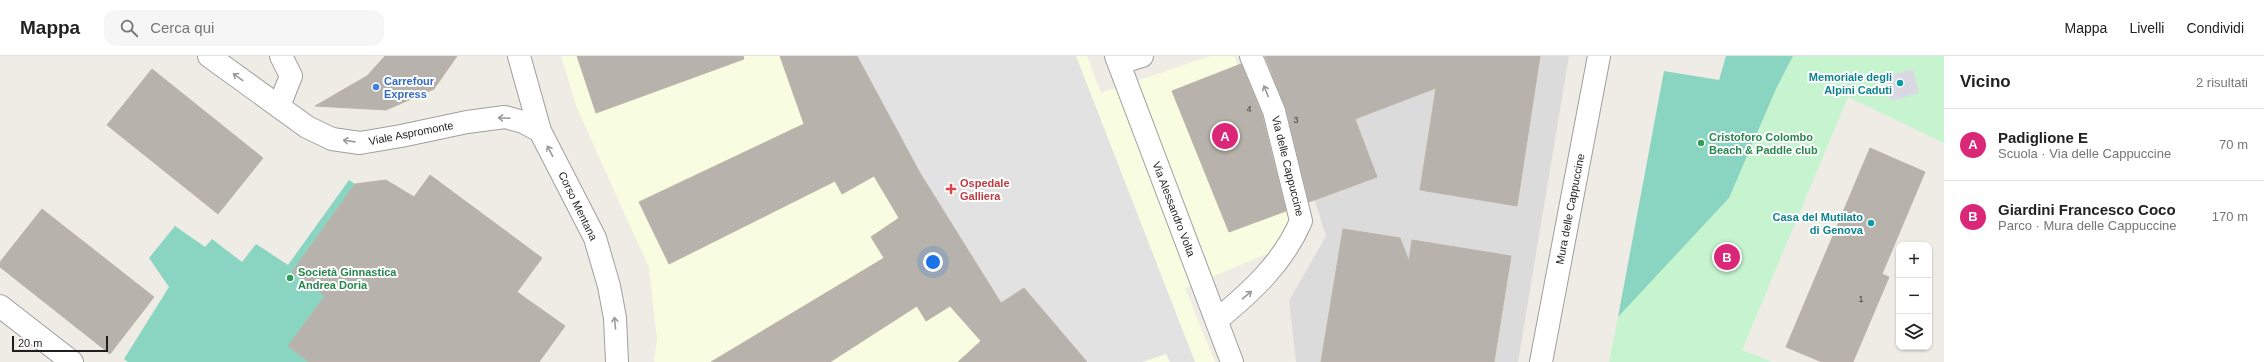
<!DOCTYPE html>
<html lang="it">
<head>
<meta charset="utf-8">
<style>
	:root { --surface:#fff; --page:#f6f6f6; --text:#222; --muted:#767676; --line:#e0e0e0; --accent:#db2777 }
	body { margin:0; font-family:Arial,sans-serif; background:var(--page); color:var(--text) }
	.controls { position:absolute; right:12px; bottom:12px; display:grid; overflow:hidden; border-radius:8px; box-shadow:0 1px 3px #0004 }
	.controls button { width:36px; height:36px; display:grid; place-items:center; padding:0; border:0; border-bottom:1px solid var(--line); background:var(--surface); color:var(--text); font:20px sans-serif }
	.scale { position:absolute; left:12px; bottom:10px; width:96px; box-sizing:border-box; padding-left:4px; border:2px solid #1e1e1e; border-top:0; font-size:11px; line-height:14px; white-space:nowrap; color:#1e1e1e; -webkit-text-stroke:3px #fff; paint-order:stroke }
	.you { position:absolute; left:933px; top:206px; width:14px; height:14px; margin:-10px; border:3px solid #fff; border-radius:50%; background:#1a73e8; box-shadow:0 0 0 6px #1a73e833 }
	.badge { display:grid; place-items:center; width:26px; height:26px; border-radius:50%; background:var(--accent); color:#fff; font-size:13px; font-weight:700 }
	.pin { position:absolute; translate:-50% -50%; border:2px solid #fff; box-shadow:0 1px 4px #0006 }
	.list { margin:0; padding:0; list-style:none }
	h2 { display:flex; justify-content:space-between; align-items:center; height:52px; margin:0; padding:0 16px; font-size:17px }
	h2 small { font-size:13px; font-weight:400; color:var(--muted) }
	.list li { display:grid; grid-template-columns:26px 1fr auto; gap:12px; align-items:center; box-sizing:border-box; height:72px; padding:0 16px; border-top:1px solid var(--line) }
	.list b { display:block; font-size:15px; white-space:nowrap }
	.list p { margin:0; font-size:13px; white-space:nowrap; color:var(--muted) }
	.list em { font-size:13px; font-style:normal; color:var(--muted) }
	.icon { flex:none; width:22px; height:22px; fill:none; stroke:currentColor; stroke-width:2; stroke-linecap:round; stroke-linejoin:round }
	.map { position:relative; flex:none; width:1944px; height:306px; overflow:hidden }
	header { display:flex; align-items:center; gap:24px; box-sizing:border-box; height:56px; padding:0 20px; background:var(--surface); border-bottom:1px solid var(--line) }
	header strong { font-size:19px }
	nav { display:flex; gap:22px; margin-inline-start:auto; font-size:14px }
	.search { width:280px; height:36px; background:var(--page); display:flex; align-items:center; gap:10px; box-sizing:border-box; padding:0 14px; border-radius:12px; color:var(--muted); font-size:15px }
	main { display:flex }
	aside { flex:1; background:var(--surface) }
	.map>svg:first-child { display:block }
	.residential { fill:#dcdbdb }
	.education { fill:#f8fce0 }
	.park { fill:#c6f4cf }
	.pitch { fill:#8ad5c1 }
	.parking { fill:#e2e2e2 }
	.plaza { fill:#dad9e3 }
	.building { fill:#b7b2ab; stroke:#beb4a9 }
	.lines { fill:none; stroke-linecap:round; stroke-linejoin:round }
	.minor-casing { stroke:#9f9f9f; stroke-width:24 }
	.minor { stroke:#fff; stroke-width:22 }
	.oneway { stroke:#9a9a9a }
	.culture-dot { fill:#0f9aa8; stroke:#fff; stroke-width:1.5 }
	.shop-dot { fill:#3f7fe0; stroke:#fff; stroke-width:1.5 }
	.leisure-dot { fill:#2e9e5b; stroke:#fff; stroke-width:1.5 }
	.health-dot { fill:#e0444e; stroke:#fff; stroke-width:1.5 }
	.labels { text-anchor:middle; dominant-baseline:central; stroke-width:4; stroke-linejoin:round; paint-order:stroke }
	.number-label { font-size:9px; fill:#444341 }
	.culture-label { font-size:11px; font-weight:bold; fill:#0d838f; stroke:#fff; text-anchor:end }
	.shop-label { font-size:11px; font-weight:bold; fill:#366cbe; stroke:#fff; text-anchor:start }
	.street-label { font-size:11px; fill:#1e1e1e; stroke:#fff }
	.leisure-label { font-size:11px; font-weight:bold; fill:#27864d; stroke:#fff; text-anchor:start }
	.health-label { font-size:11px; font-weight:bold; fill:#be3a42; stroke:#fff; text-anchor:start }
</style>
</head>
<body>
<header>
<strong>Mappa</strong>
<div class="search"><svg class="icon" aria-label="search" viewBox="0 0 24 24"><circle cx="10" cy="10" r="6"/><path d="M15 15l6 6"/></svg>Cerca qui</div>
<nav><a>Mappa</a><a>Livelli</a><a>Condividi</a></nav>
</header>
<main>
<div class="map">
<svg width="1944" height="306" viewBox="0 0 1944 306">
	<rect width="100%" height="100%" fill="#eeece5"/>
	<path class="residential" d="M 1265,0 L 1569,0 L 1518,306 L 1296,306 L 1289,245 L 1326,180 L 1288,60 Z"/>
	<path class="education" d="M 561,0 L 1087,0 L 1101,37 L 1210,0 L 1234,0 L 1272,85 L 1307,181 L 1185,232 L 1215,306 L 654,306 L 657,283 L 649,212 L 577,52 Z"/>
	<path class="park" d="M 1793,0 L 1944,0 L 1944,87 L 1848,41 L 1742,294 L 1772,306 L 1609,306 L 1618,261 L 1729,142 L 1776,33 Z"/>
	<path class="pitch" d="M 1726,0 L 1793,0 L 1776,33 L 1729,142 L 1618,261 L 1664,15 L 1719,24 Z
		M 349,124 L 355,128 L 386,124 L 411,139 L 374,190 L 459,306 L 128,306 L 124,303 L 169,231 L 149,202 L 175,170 L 205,191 L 212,183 L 242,206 L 256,188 L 288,209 Z"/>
	<path class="parking" d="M 857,0 L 1076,0 L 1195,306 L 1170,306 L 1166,298 L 1142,306 L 1087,306 L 1024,233 L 1001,247 L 920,117 Z"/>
	<path class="plaza" d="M 1913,13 L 1919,37 L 1891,45 L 1884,21 Z"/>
	<path class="building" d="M 385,0 L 457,0 L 434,33 L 386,54 L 315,50 L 367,20 Z
		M 577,0 L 743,0 L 744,3 L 596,57 Z
		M 780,0 L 857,0 L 920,117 L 1001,247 L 1024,232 L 1087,306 L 958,306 L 981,285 L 950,250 L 926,265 L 917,250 L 830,306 L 711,306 L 884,202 L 871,181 L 899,162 L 874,120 L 842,138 L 835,125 L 669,208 L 639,146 L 804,68 Z
		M 1265,0 L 1540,0 L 1517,150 L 1420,134 L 1436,32 L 1355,63 L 1377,121 L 1309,146 L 1286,52 Z
		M 1241,8 L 1262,59 L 1286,155 L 1229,176 L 1172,35 Z
		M 152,13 L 263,102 L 218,158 L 107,69 Z
		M 1870,92 L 1925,116 L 1882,218 L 1889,221 L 1853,306 L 1822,306 L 1786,291 Z
		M 430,119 L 542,202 L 517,236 L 565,270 L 539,306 L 309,306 L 288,290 L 325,240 L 292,216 L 355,128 L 386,124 L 414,141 Z
		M 42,153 L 154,241 L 110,298 L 0,211 L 0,206 Z
		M 1343,173 L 1400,182 L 1409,205 L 1412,184 L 1511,200 L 1494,306 L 1321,306 Z"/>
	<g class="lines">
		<g class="minor-casing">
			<path id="minor" d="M 209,0 L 307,71 L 332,83 L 360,87 L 401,80 L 467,66 L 505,61 L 523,66 L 540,75
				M 519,0 L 540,75 L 595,182 L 609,230 L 615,262 L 617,306
				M 1116,0 L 1232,306
				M 1119,7 L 1142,0
				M 279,50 L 291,20 L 281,0
				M 0,250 L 72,306
				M 1217,264 C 1251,236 1283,207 1301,165 L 1274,55 L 1251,0
				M 1541,306 L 1599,0"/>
		</g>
		<use href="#minor" class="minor"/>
	</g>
	<defs><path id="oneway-shaft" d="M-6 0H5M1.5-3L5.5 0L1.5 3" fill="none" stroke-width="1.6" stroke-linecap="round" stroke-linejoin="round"/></defs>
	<g class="oneway">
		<use href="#oneway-shaft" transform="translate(238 21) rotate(-144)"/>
		<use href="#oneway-shaft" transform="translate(1266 35) rotate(-112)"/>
		<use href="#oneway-shaft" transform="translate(504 62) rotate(-177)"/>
		<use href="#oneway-shaft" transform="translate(349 85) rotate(-172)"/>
		<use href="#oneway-shaft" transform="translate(550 95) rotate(-117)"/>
		<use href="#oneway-shaft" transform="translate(1247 239) rotate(-40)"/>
		<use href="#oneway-shaft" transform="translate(615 267) rotate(-95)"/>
	</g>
	<g class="culture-dot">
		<circle cx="1900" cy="27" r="4"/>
		<circle cx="1871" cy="167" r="4"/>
	</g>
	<circle class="shop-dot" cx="376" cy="31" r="4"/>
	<g class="leisure-dot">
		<circle cx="1701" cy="87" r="4"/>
		<circle cx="290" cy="222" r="4"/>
	</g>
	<path class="health-dot" d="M949 127h4v4h4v4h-4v4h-4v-4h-4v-4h4z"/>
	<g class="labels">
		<g class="number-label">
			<text x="1249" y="53">4</text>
			<text x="1296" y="64">3</text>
			<text x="1861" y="243">1</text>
		</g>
		<g class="culture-label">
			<text x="1892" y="21">Memoriale degli<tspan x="1892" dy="13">Alpini Caduti</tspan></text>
			<text x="1863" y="161">Casa del Mutilato<tspan x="1863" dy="13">di Genova</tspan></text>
		</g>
		<g class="shop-label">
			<text x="384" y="25">Carrefour<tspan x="384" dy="13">Express</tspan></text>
		</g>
		<g class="street-label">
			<text transform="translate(411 77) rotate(-11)">Viale Aspromonte</text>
			<text transform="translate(1288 110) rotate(76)">Via delle Cappuccine</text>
			<text transform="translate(578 150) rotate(64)">Corso Mentana</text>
			<text transform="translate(1174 153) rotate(69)">Via Alessandro Volta</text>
			<text transform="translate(1570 153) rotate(-79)">Mura delle Cappuccine</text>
		</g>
		<g class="leisure-label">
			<text x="1709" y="81">Cristoforo Colombo<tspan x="1709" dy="13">Beach &amp; Paddle club</tspan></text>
			<text x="298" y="216">Società Ginnastica<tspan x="298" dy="13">Andrea Doria</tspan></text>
		</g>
		<g class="health-label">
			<text x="960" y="127">Ospedale<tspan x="960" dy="13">Galliera</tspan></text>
		</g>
	</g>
</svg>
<div class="controls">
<button>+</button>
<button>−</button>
<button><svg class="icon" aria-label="layers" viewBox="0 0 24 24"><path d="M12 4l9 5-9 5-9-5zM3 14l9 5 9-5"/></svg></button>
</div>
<div class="scale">20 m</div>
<div class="you"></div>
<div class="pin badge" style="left:1225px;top:80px">A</div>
<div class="pin badge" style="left:1727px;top:201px">B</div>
</div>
<aside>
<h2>Vicino<small>2 risultati</small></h2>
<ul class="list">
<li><span class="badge">A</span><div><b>Padiglione E</b><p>Scuola · Via delle Cappuccine</p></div><em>70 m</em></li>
<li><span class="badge">B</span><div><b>Giardini Francesco Coco</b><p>Parco · Mura delle Cappuccine</p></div><em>170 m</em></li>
</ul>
</aside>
</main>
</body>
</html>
